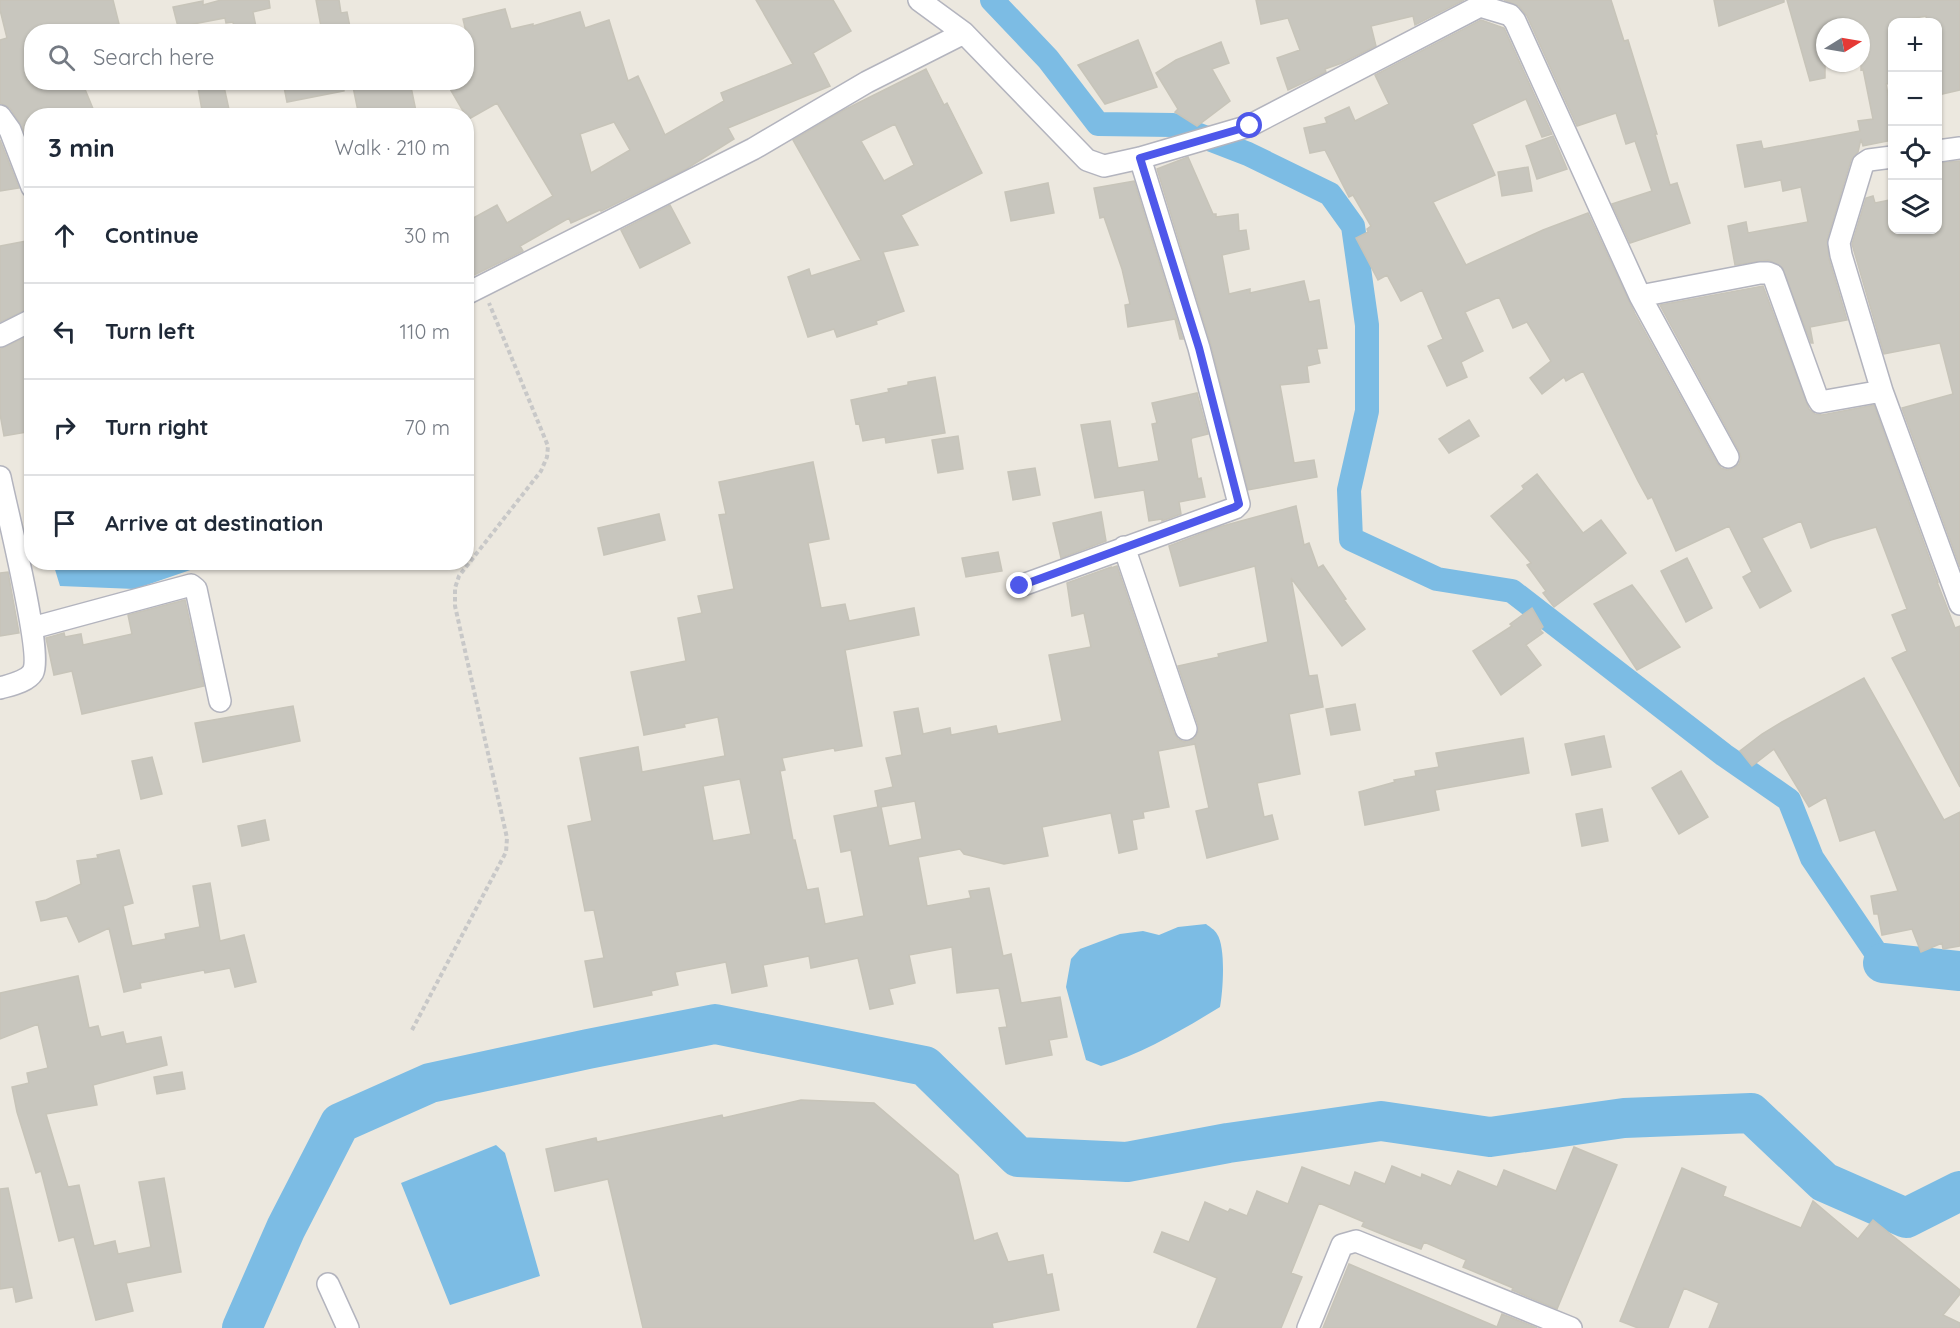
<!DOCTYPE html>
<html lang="en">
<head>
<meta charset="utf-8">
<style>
	:root { --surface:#fff; --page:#f6f6f7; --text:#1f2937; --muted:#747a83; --line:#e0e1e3 }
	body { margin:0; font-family:Quicksand,sans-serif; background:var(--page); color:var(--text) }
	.controls { position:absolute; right:18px; top:18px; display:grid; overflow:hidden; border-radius:12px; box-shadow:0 2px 4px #0004 }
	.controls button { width:54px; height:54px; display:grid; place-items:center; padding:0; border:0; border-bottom:2px solid var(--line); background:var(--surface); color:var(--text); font:30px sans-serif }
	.compass { position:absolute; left:1816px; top:18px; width:54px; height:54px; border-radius:50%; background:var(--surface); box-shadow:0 2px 4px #0004; rotate:79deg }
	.stop { position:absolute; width:18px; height:18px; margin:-14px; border:4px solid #4e58ea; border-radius:50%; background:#fff }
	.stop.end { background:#4e58ea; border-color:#fff; box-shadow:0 2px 6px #0008 }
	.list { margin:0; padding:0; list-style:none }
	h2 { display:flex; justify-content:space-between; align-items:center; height:78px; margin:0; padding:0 24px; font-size:26px }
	h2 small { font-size:20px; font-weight:400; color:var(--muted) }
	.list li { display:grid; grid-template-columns:39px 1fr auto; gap:18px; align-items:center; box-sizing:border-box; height:96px; padding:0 24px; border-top:2px solid var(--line) }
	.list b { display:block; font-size:22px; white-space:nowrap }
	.list em { font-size:20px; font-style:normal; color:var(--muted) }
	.icon { flex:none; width:33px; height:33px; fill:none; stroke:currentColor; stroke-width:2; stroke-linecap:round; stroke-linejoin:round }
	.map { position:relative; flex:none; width:1960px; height:1328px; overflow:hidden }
	.search { position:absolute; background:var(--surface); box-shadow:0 2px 4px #0004; left:24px; top:24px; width:450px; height:66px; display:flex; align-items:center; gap:15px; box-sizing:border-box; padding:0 21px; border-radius:24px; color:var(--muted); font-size:22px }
	.panel { position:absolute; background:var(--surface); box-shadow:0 2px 4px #0004; left:24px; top:108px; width:450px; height:462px; border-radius:24px }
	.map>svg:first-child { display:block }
	.water { fill:#7cbce4 }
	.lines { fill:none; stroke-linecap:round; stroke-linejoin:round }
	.canal { stroke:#7cbce4; stroke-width:24 }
	.river { stroke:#7cbce4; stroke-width:40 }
	.building { fill:#c8c6be; stroke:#c7c4b9; stroke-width:1.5; fill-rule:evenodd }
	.street-casing { stroke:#b3b4be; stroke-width:24 }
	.path { stroke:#c8c8c8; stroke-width:4; stroke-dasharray:4.5 3; stroke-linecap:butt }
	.street { stroke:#fff; stroke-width:21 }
	.route { stroke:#4e58ea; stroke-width:8 }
</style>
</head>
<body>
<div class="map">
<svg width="1960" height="1328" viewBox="0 0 1960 1328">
	<rect width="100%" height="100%" fill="#ece8df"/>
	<path class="water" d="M 202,562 L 202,566 L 135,589 L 60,586 L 53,563 Z
		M 1206,924 C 1210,927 1215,930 1217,934 C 1226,947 1223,991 1220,1007 C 1182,1030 1144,1053 1101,1066 L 1086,1060 L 1066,987 L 1071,959 L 1080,949 L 1120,934 L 1143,931 L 1159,935 L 1178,927 Z
		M 496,1145 L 505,1153 L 540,1276 L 450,1305 L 401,1183 Z"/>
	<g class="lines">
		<path class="canal" d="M 992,0 L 1048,59 L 1098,124 L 1173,125 L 1248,154 L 1330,194 L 1353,226 L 1367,325 L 1367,411 L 1349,490 L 1351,539 L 1437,579 L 1512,591 L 1724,755 L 1789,800 L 1812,858 L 1883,963"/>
		<path class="river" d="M 1883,963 L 1960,971
			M 242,1328 L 286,1228 L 340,1123 L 430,1083 L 588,1049 L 715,1024 L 925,1066 L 1018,1157 L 1127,1162 L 1228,1143 L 1381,1121 L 1490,1137 L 1624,1118 L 1751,1113 L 1824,1182 L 1906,1218 L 1960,1191"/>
	</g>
	<path class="building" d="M 0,0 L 113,0 L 121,32 L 32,32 L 32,82 L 82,82 L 96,116 L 32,116 L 32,150 L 20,123 L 10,108 L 0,103 L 0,40 L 7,38 L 0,10 Z
		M 221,0 L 269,0 L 270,8 L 253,12 L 257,32 L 235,32 L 233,22 L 226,23 L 225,18 L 178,27 L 173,7 L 203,1 L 203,5 Z
		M 316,0 L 339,0 L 341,13 L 347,12 L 351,32 L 322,32 Z
		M 756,0 L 833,0 L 851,31 L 813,53 L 830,86 L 728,128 L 734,139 L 686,169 L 601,211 L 600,210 L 571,223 L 569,218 L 520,246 L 523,251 L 466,279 L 466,222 L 497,205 L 507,223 L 553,196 L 497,103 L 467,120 L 466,116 L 446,82 L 466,82 L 466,32 L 463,19 L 505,9 L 511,29 L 533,24 L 533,26 L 580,12 L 585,28 L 609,20 L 628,81 L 638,76 L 665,135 L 724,101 L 721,93 L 793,64 ZM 614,122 L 630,150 L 591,173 L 580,134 Z
		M 1256,0 L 1464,0 L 1415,25 L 1413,16 L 1371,26 L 1376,46 L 1342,63 L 1325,69 L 1326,72 L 1288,90 L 1277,58 L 1300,50 L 1288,18 L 1261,24 Z
		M 1504,0 L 1611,0 L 1624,41 L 1628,40 L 1657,134 L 1655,134 L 1670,185 L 1677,183 L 1690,223 L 1630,243 L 1612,204 L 1652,191 L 1635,141 L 1626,144 L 1616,113 L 1577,126 L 1527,16 L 1519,6 Z
		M 1714,0 L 1784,0 L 1784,2 L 1719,26 Z
		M 1787,0 L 1960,0 L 1960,90 L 1938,95 L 1938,22 L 1927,22 L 1926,16 L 1893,22 L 1893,83 L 1886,84 L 1893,120 L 1893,140 L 1863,146 L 1861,139 L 1858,152 L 1851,160 L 1827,240 L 1829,259 L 1847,320 L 1810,327 L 1813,343 L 1811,343 L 1782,267 L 1768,260 L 1735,265 L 1728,226 L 1746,222 L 1748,233 L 1808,222 L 1801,187 L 1783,191 L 1781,180 L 1745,187 L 1737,145 L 1761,141 L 1763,149 L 1860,131 L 1858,121 L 1873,119 L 1863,69 L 1861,70 L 1861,27 L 1825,27 L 1825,78 L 1810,81 Z
		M 1481,20 L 1504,28 L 1552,134 L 1542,137 L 1526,99 L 1472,124 L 1495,175 L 1433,202 L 1466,265 L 1543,230 L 1588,213 L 1635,314 L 1717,463 L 1721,468 L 1727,470 L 1734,468 L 1739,464 L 1741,458 L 1739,451 L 1660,305 L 1763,286 L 1809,409 L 1815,414 L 1822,415 L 1874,405 L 1938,582 L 1937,582 L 1955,628 L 1960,626 L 1960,787 L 1892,658 L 1907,651 L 1892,615 L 1907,609 L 1876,527 L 1831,540 L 1811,548 L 1801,521 L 1762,538 L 1791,591 L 1760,608 L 1743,577 L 1752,572 L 1729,526 L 1676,551 L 1652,497 L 1648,499 L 1638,481 L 1583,371 L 1566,381 L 1564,377 L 1542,394 L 1530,378 L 1551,361 L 1527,322 L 1513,328 L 1499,297 L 1465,312 L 1483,351 L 1461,362 L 1467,377 L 1447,386 L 1428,346 L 1443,339 L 1422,290 L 1401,301 L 1387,275 L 1378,280 L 1356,238 L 1368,232 L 1367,229 L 1371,226 L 1353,195 L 1349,197 L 1325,150 L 1310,153 L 1304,128 L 1327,123 L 1325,118 L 1349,107 L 1355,121 L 1389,104 L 1375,75 Z
		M 1138,40 L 1157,87 L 1105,104 L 1078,65 Z
		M 1221,42 L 1229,63 L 1212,69 L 1230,101 L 1197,126 L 1175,112 L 1178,109 L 1156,73 L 1176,60 Z
		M 926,69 L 944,105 L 947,103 L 982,173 L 901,215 L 918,245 L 883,252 L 904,311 L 876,321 L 877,324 L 837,337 L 834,329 L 808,337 L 788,277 L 809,269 L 811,276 L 861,260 L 793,140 L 844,110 ZM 895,124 L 914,165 L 884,181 L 861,141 Z
		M 197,82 L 223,82 L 230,114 L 203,116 Z
		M 283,82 L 343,82 L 344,91 L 287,102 Z
		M 352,82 L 410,82 L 417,116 L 359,116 Z
		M 1553,136 L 1567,169 L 1537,179 L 1526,146 Z
		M 0,140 L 19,188 L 0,191 Z
		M 1188,157 L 1213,214 L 1216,214 L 1216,217 L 1238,214 L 1239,231 L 1246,230 L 1249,249 L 1222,255 L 1229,294 L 1250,289 L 1250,293 L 1304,281 L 1309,302 L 1319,300 L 1327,348 L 1317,349 L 1320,363 L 1307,366 L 1309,382 L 1280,385 L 1294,463 L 1314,460 L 1317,477 L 1248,490 L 1211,345 L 1157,169 Z
		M 1960,161 L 1960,567 L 1902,408 L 1953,394 L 1940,343 L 1884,354 L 1852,244 L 1866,198 L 1873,196 L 1875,203 L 1890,200 L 1893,230 L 1938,230 L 1938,163 Z
		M 1528,167 L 1532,191 L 1502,196 L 1498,172 Z
		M 1134,181 L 1183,339 L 1180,339 L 1175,319 L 1128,327 L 1125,305 L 1130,304 L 1122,269 L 1104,217 L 1100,218 L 1094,188 Z
		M 1048,183 L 1054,213 L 1011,221 L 1005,192 Z
		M 670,205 L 690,243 L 640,268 L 621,230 Z
		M 32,240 L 32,307 L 0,322 L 0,246 Z
		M 32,334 L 32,431 L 4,436 L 0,414 L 0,349 Z
		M 935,377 L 945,433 L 886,443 L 885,437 L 863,441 L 859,423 L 856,424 L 851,400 L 889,392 L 888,389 L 908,385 L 908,382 Z
		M 1197,393 L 1208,434 L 1192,438 L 1191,440 L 1198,479 L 1201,478 L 1205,497 L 1179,502 L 1181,514 L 1162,521 L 1162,519 L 1149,521 L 1144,490 L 1095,498 L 1081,425 L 1110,421 L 1118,468 L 1159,461 L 1152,424 L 1157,423 L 1152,403 Z
		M 1469,420 L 1479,436 L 1449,453 L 1439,439 Z
		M 958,436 L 963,469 L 938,473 L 932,440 Z
		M 813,462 L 829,539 L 808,543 L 821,608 L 845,604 L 849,621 L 914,608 L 919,635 L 845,650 L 862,746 L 835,751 L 834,748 L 782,758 L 785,770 L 780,771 L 793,840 L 795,840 L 807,890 L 818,888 L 825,924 L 864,916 L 851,850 L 841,852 L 834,816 L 878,807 L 875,791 L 893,787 L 886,758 L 902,755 L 894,712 L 918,708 L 923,734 L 950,728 L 951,735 L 996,726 L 998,734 L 1062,721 L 1049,655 L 1091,647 L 1084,613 L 1072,616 L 1067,583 L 1111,567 L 1111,568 L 1117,566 L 1174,733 L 1178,739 L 1184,742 L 1195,738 L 1198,732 L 1198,725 L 1178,666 L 1219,657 L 1218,654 L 1268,642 L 1255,566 L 1180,586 L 1169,546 L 1219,527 L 1296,506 L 1304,545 L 1309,543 L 1318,568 L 1323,565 L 1346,599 L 1344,600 L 1365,629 L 1342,646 L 1291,578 L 1309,676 L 1317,675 L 1323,707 L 1289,714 L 1300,774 L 1257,783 L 1264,817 L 1272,815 L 1278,839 L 1207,858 L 1196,811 L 1209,808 L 1195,744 L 1158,751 L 1169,807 L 1143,812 L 1144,818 L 1132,820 L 1137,849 L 1119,853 L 1111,813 L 1042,827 L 1048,856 L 1004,864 L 964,854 L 960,849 L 918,857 L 927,906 L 971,898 L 969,891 L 989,888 L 1003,956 L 1011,954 L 1021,1003 L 1060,997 L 1067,1037 L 1049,1040 L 1052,1055 L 1006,1064 L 999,1028 L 1007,1027 L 999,988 L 957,993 L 952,947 L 909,955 L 915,983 L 889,989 L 893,1004 L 870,1009 L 858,958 L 811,968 L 809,956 L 763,965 L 767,986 L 732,993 L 726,962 L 675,972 L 678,985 L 651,991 L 652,995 L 594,1007 L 585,961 L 604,958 L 594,910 L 585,911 L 568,826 L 592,821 L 580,758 L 638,747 L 642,772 L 725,756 L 718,717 L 684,724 L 685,727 L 644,735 L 631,672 L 686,661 L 678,618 L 702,613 L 698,596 L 734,589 L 719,515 L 726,514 L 719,482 ZM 740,779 L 751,834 L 713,841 L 703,786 ZM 915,801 L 922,839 L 889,846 L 881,807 Z
		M 1035,468 L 1040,495 L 1013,500 L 1008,472 Z
		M 1537,474 L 1583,533 L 1601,520 L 1626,553 L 1554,607 L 1543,593 L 1546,591 L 1527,565 L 1531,563 L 1491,516 L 1524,489 L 1522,486 Z
		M 1101,512 L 1106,541 L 1061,558 L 1053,523 Z
		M 659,514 L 665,540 L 604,555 L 598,528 Z
		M 998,552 L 1002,571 L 966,577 L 962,558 Z
		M 1687,558 L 1712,608 L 1686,622 L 1661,571 Z
		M 8,572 L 19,633 L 0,636 L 0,573 Z
		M 1632,585 L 1680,647 L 1637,670 L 1594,604 Z
		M 185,600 L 204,686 L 82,714 L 72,671 L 54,675 L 46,638 L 64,633 L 65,637 L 81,634 L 83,645 L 132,634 L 128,615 Z
		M 1532,608 L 1543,627 L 1540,630 L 1543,633 L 1526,645 L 1541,665 L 1501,695 L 1473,651 L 1512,626 L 1510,624 Z
		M 1864,678 L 1944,820 L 1960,812 L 1960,946 L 1943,949 L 1942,943 L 1921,952 L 1912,929 L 1882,935 L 1878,914 L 1874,914 L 1871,896 L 1898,891 L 1875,830 L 1840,841 L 1826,797 L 1809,807 L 1774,749 L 1752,766 L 1740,751 L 1762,734 L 1782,722 Z
		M 1355,704 L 1360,730 L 1331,735 L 1326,709 Z
		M 293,706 L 300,741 L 203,762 L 195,723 Z
		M 1604,736 L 1611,767 L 1572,775 L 1565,744 Z
		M 1523,738 L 1529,773 L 1435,790 L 1439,810 L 1365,825 L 1359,792 L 1395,782 L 1394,780 L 1416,776 L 1415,771 L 1439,767 L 1436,753 Z
		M 152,757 L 162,794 L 141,799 L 132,761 Z
		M 1681,771 L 1708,817 L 1679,834 L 1652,788 Z
		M 1602,809 L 1608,841 L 1582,846 L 1576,814 Z
		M 265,820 L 269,840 L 242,846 L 238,826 Z
		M 119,850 L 133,903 L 123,906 L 132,946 L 166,939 L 165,934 L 200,927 L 193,886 L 210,883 L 220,941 L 244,935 L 256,982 L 235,987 L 230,968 L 205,973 L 204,970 L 140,983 L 141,988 L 124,992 L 109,928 L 79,942 L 67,916 L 41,921 L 36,902 L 46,900 L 81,884 L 77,861 L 98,858 L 97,855 Z
		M 78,976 L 89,1028 L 98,1026 L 101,1037 L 123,1032 L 126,1044 L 161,1037 L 167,1065 L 93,1085 L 97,1105 L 46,1114 L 68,1187 L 79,1185 L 94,1246 L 115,1241 L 118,1254 L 151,1247 L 139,1182 L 164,1178 L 181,1272 L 126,1283 L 133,1311 L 96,1320 L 74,1237 L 59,1241 L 41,1171 L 36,1173 L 17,1112 L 12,1087 L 29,1083 L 27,1073 L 48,1068 L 38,1024 L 0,1039 L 0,993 Z
		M 182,1072 L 185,1089 L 157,1094 L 154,1077 Z
		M 801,1100 L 874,1103 L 958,1175 L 974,1241 L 997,1233 L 1008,1262 L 1043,1255 L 1047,1275 L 1052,1274 L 1059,1310 L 992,1323 L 993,1328 L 643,1328 L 608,1179 L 555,1191 L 546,1149 L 596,1138 L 597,1142 L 722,1115 L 723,1118 Z
		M 1574,1147 L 1617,1165 L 1557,1309 L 1512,1290 L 1513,1288 L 1463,1267 L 1466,1260 L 1424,1242 L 1421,1249 L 1394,1239 L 1362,1226 L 1364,1222 L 1319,1203 L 1291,1273 L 1302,1277 L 1281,1328 L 1197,1328 L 1217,1278 L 1154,1252 L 1162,1232 L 1189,1242 L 1205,1202 L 1228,1212 L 1230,1209 L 1247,1216 L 1257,1191 L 1288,1204 L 1302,1167 L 1350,1186 L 1355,1172 L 1385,1184 L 1392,1166 L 1421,1178 L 1422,1174 L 1451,1186 L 1458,1171 L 1497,1187 L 1504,1170 L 1556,1191 Z
		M 1682,1168 L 1726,1187 L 1723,1196 L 1801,1228 L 1813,1201 L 1858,1239 L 1873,1220 L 1960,1290 L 1960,1294 L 1943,1315 L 1960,1323 L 1960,1328 L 1709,1328 L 1719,1303 L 1684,1288 L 1668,1328 L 1638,1328 L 1620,1321 Z
		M 8,1188 L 32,1298 L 16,1302 L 13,1287 L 0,1289 L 0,1189 Z
		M 1349,1264 L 1497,1327 L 1502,1314 L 1537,1328 L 1323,1328 Z"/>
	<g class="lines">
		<g class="street-casing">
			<path id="street" d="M 964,33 L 1087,160 L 1104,166 L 1140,158 L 1249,126 L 1480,6 L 1510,15 L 1515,21 L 1640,296 L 1728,457
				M 0,116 L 10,130 L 32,187
				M 1938,151 L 1960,148
				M 466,294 L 753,149 L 867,82 L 964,33 L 919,0
				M 1640,296 L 1760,273 L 1768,273 L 1773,275 L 1817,397 L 1820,402 L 1882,391 L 1960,604
				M 0,336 L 32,320
				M 1882,391 L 1841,255 L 1839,243 L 1863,164 L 1869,160 L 1892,157
				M 0,477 C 6,507 43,653 33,672 C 27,682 10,685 0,688
				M 1124,547 L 1186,729
				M 1020,586 L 1235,508 L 1239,504 L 1199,348 L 1140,158
				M 32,628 L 191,585 L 196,589 L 220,701
				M 328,1284 L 348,1328
				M 1308,1328 L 1342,1245 L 1356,1241 L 1571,1328"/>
		</g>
		<path class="path" d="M 412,1030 L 506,852 L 507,838 L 455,606 L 455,588 L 459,576 L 541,471 L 547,457 L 548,446 L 489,303"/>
		<use href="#street" class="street"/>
	</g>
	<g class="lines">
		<path class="route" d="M 1020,586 L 1235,507 L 1239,504 L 1199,348 L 1140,158 L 1250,126"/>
	</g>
</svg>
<div class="controls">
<button>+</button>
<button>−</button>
<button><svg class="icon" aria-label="locate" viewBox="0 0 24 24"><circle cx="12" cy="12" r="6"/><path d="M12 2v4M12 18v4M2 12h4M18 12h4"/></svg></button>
<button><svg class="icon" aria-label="layers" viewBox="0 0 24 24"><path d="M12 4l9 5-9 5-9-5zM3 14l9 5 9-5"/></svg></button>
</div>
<svg class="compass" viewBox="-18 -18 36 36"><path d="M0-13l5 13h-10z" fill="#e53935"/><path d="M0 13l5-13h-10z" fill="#747a83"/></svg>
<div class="stop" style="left:1250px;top:126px"></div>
<div class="stop end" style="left:1020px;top:586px"></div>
<div class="search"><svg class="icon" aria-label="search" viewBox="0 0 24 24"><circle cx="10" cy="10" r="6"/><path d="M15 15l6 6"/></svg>Search here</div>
<section class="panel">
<h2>3 min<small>Walk · 210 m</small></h2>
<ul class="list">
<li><svg class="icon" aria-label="ahead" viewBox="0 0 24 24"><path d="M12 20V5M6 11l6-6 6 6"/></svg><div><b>Continue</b></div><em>30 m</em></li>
<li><svg class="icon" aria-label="left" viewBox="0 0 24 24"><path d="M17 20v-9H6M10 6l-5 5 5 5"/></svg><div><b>Turn left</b></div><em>110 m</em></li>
<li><svg class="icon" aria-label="right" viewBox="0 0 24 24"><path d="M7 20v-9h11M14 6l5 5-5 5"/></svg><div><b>Turn right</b></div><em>70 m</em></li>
<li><svg class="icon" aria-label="arrive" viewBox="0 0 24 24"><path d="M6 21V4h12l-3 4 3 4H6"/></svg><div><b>Arrive at destination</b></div></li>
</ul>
</section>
</div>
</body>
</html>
